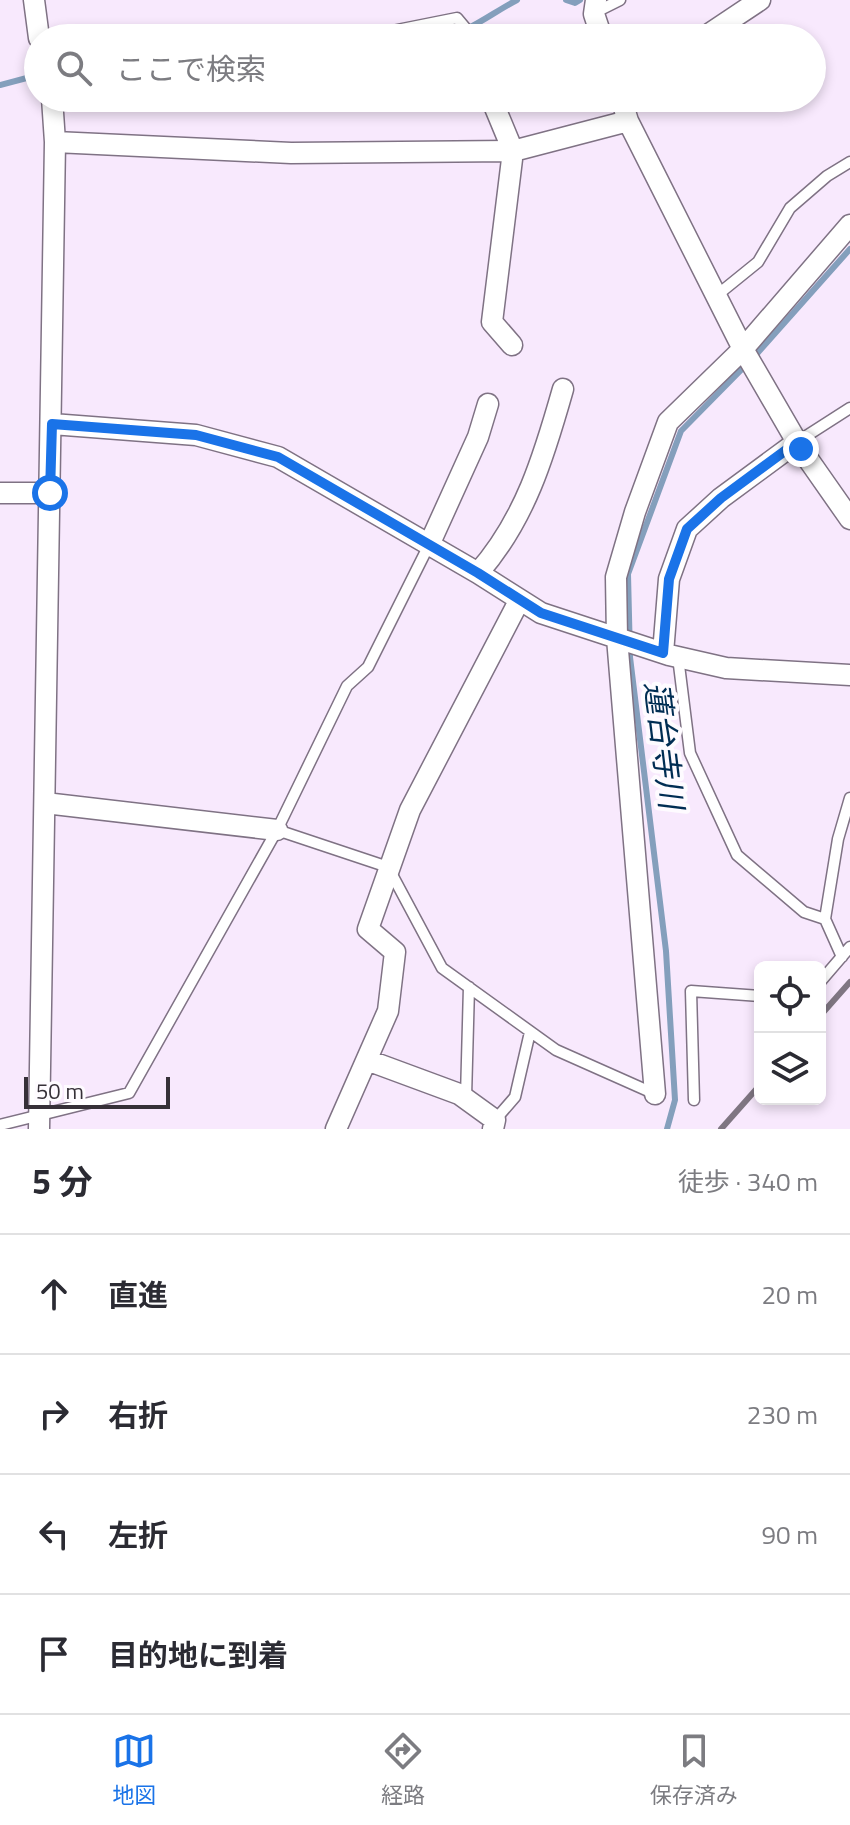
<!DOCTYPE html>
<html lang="ja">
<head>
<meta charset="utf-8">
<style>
	:root { --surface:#fff; --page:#f7f7f7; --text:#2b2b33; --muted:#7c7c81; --line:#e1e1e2; --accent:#1a73e8 }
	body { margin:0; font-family:"Titillium Web","Noto Sans JP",sans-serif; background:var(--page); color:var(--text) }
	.controls { position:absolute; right:24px; bottom:24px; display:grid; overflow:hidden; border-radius:12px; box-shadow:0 4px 12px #0003 }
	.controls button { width:72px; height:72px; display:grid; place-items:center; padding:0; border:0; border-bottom:2px solid var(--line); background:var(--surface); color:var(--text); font:40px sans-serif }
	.scale { position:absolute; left:24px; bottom:20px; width:146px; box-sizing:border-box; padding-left:8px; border:4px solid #363038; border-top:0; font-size:22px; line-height:28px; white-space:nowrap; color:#363038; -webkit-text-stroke:6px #fefbff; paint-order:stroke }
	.stop { position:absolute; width:24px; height:24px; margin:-18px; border:6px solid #1a73e8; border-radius:50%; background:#fff }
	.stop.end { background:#1a73e8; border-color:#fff; box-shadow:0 2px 8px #0008 }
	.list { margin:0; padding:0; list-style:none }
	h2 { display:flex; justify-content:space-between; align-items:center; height:104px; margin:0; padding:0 32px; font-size:34px }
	h2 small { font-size:26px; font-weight:400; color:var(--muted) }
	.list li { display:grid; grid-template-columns:52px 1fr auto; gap:24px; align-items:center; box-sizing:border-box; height:120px; padding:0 32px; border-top:2px solid var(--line) }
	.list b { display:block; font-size:30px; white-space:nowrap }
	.list em { font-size:26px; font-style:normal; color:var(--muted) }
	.icon { flex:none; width:44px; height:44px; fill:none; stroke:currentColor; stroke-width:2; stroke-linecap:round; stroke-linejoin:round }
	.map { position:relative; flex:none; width:850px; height:1129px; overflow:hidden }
	.search { position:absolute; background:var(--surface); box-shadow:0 4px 12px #0003; left:24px; right:24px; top:24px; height:88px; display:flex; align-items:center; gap:20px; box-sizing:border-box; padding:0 28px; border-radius:44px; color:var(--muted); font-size:30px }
	.sheet { height:584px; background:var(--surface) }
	nav { display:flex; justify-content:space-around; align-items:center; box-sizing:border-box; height:112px; border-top:2px solid var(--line); background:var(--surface); font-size:22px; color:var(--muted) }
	nav a { display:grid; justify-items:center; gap:4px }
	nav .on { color:var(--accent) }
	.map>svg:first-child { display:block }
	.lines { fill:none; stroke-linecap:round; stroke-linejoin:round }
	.stream { stroke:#849fbc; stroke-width:6 }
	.service-casing { stroke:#7f7284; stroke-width:13 }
	.minor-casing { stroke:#7f7284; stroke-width:23 }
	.service { stroke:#fff; stroke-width:10 }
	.minor { stroke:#fff; stroke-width:20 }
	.rail { stroke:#7f7682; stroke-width:6 }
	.route { stroke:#1a73e8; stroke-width:10 }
	.labels { text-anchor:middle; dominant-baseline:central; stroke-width:8; stroke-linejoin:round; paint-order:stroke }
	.water-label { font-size:32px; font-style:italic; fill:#002d53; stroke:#fefbff }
</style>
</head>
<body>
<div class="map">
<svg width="850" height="1129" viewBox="0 0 850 1129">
	<rect width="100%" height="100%" fill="#f8e9fd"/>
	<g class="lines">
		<path class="stream" d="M 566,0 L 575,3 L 580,0
			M 440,38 C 470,32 490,14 517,0
			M 0,85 L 38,75
			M 754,357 L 850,249
			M 667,1129 L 675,1100 L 666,951 L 630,657 L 628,574 L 681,431 L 746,365"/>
		<g class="service-casing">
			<path id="service" d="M 594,13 L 620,0
				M 381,38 L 392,31 L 457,18 L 472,36
				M 716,296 L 758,262 L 790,208 L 827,176 L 850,162
				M 797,442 L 850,408
				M 678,657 L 690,753 L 737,855 L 804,912 L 825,919 L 842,957
				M 277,830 L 388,867 L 442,968 L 556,1050 L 655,1094
				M 825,919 L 838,839 L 850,798
				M 820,982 L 850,947
				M 466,1097 L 469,987
				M 694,1100 L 691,991 L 760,996
				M 495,1120 L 515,1097 L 530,1032
				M 0,1125 L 129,1093 L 277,830 L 347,686 L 368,667 L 429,545"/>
		</g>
		<g class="minor-casing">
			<path id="minor" d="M 34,0 L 39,38
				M 596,0 L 594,14 L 602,38
				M 472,36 L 472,38
				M 703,38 L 760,0
				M 491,98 L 513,151 L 492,322 L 512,345
				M 621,98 L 628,121 L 743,349 L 801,449 L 850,519
				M 55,142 L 291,153 L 513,151 L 628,121
				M 52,424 L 196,435 L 278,457 L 478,573 L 541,613 L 669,655 L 726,668 L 850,675
				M 0,493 L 50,493
				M 429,545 L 478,437 L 488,404
				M 478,573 C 525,520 544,456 563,389
				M 663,653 L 669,579 L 687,529 L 721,498 L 797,442
				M 45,803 L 277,830
				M 367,1060 L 459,1094 L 495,1120 L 493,1129
				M 655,1094 L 617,638 L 616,577 L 635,512 L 668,422 L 743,349 L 850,225
				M 39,1129 L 55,142 L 52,98
				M 336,1129 L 388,1011 L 395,952 L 368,929 L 410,810 L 519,601"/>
		</g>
		<use href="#service" class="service"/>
		<use href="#minor" class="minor"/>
		<path class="rail" d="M 820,1016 L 850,982
			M 721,1129 L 760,1085"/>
	</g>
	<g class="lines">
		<path class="route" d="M 50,493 L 52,424 L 196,435 L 278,457 L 478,573 L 541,613 L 663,653 L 669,579 L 687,529 L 721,498 L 797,442 L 801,449"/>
	</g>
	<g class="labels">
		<g class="water-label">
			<text transform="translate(665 745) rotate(83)">蓮台寺川</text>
		</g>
	</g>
</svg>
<div class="controls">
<button><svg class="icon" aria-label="locate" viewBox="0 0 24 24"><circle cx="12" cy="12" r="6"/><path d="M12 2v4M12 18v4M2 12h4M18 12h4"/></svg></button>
<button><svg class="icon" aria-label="layers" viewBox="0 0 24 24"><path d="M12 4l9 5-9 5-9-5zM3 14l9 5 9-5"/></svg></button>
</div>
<div class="scale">50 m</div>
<div class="stop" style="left:50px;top:493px"></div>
<div class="stop end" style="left:801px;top:449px"></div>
<div class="search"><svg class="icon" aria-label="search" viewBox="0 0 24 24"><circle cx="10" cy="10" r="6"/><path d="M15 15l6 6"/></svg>ここで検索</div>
</div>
<section class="sheet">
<h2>5 分<small>徒歩 · 340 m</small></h2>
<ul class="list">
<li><svg class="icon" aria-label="ahead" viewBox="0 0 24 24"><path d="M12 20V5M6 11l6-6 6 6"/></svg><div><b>直進</b></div><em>20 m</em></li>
<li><svg class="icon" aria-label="right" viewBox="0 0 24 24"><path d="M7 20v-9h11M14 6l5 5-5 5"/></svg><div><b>右折</b></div><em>230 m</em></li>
<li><svg class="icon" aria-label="left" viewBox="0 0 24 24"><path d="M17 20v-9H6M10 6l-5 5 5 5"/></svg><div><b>左折</b></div><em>90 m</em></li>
<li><svg class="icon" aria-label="arrive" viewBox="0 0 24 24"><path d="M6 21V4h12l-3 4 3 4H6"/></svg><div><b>目的地に到着</b></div></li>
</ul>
</section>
<nav>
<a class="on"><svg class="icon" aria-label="map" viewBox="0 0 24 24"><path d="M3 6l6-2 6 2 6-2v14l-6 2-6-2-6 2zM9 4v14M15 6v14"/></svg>地図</a>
<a><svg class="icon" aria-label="directions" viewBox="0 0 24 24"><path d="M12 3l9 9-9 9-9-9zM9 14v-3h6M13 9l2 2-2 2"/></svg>経路</a>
<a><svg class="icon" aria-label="saved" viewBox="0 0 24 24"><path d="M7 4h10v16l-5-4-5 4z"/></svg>保存済み</a>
</nav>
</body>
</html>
